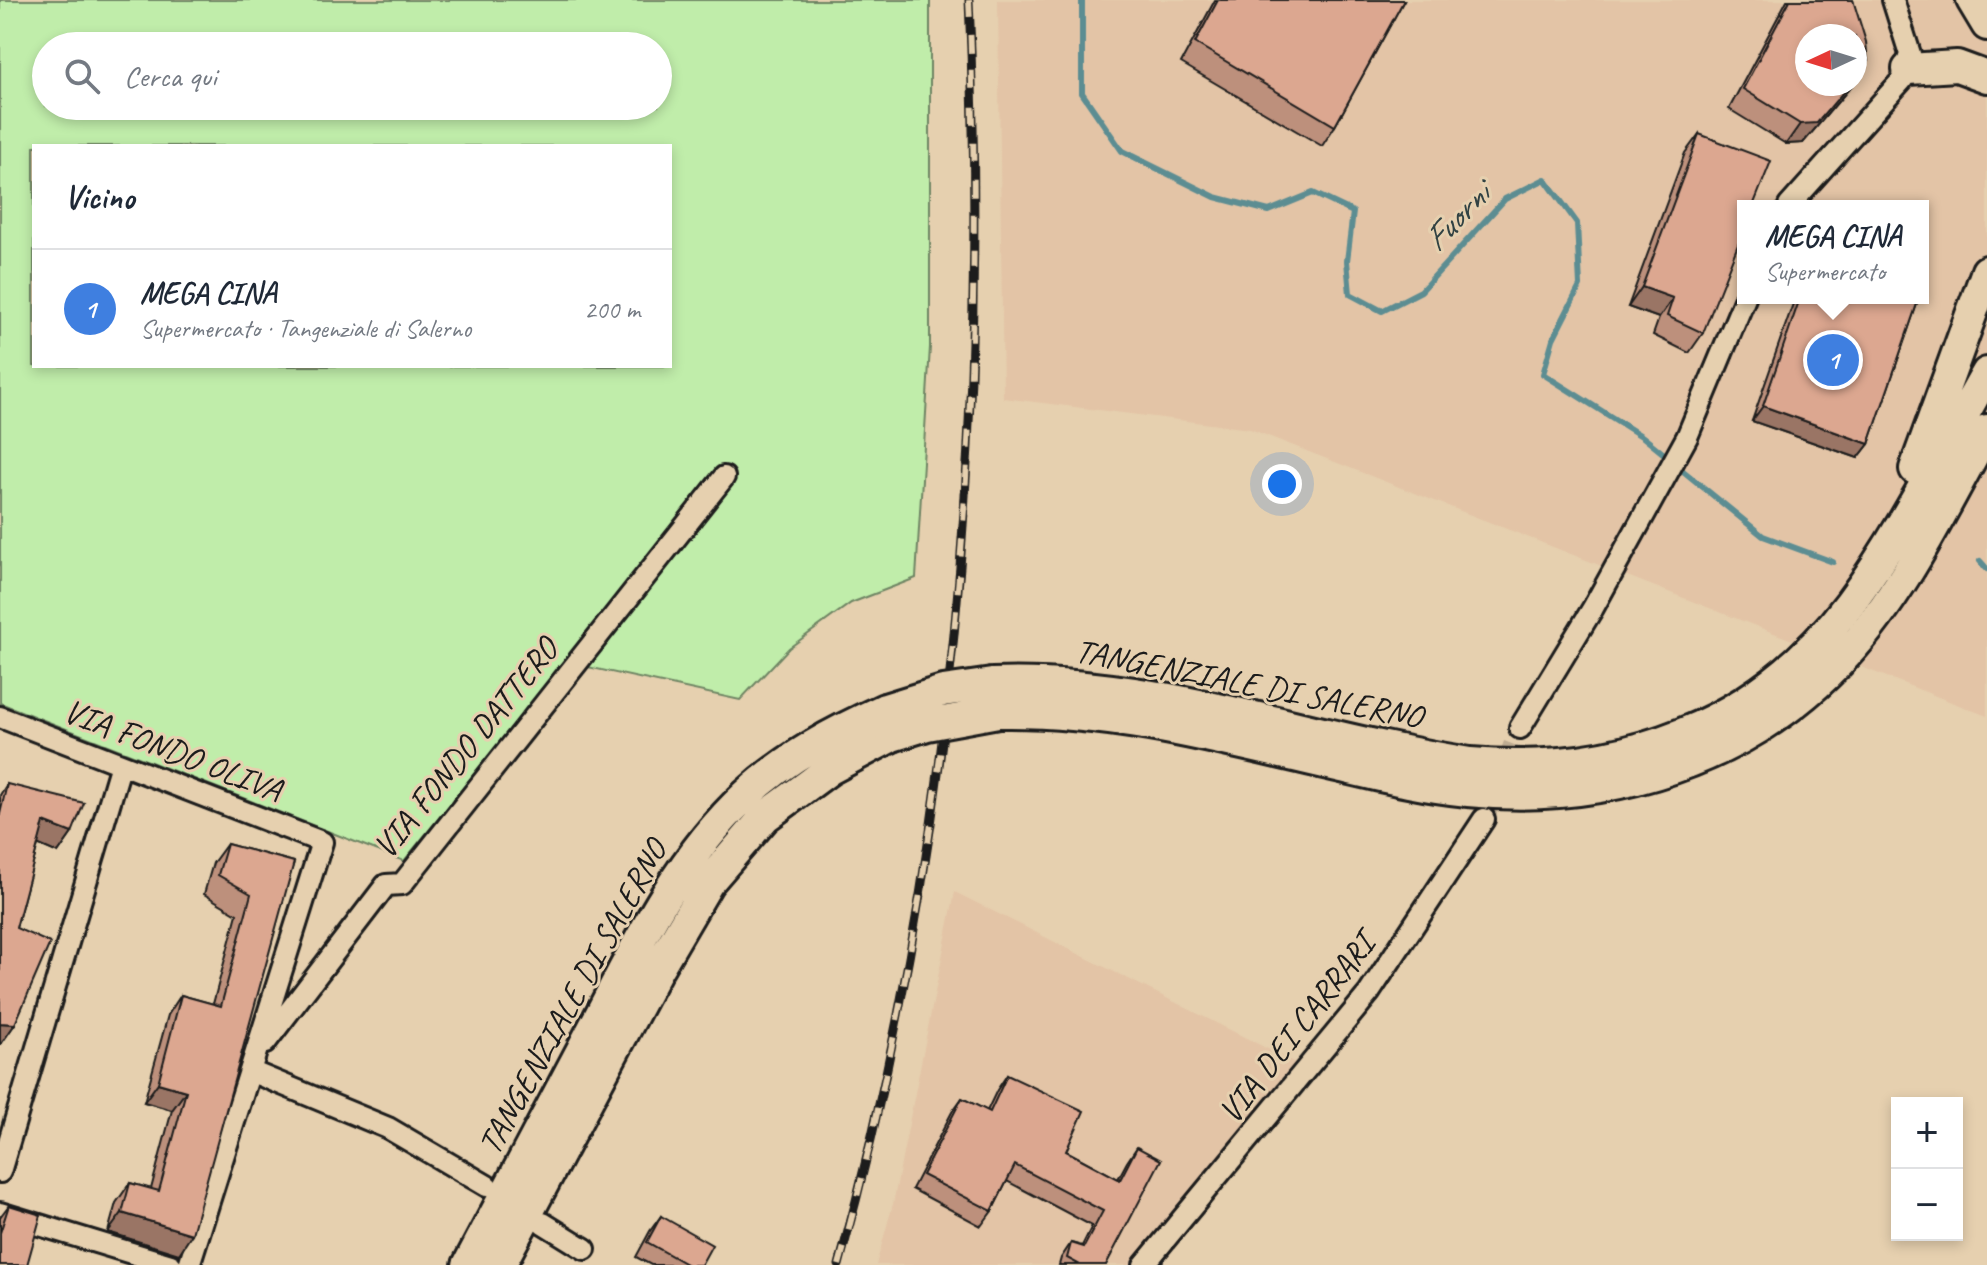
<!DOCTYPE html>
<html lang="it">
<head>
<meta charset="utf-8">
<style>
	:root { --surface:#fff; --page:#f6f6f7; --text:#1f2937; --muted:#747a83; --line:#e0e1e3; --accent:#c8321e }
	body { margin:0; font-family:Caveat,sans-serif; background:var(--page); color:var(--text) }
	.controls { position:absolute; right:24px; bottom:24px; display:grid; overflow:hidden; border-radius:0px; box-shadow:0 4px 12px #0003 }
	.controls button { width:72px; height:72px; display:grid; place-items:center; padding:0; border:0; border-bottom:2px solid var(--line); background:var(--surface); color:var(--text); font:40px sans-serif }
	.compass { position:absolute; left:1795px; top:24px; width:72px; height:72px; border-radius:50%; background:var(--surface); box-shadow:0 4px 12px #0003; rotate:266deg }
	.you { position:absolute; left:1282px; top:484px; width:28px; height:28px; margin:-20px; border:6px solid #fff; border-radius:50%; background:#1a73e8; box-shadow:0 0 0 12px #1a73e833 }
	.badge { display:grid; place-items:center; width:52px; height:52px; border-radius:50%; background:var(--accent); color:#fff; font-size:26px; font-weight:700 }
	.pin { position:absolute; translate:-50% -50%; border:4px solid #fff; box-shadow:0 2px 8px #0006 }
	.popup { position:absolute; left:1737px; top:200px; width:192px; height:104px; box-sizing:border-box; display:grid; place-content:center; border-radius:0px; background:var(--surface); filter:drop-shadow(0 2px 6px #0005); font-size:26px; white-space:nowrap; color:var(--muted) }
	.popup b { font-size:30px; color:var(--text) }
	.popup::after { content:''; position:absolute; left:50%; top:100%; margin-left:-16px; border:16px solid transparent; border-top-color:var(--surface) }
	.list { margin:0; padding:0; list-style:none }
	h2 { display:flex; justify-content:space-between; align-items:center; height:104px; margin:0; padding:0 32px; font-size:34px }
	h2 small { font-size:26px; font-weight:400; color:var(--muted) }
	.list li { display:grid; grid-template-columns:52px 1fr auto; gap:24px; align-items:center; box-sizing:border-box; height:120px; padding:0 32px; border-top:2px solid var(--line) }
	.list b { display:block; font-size:30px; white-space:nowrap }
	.list p { margin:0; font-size:26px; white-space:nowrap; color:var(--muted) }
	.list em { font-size:26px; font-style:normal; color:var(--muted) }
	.icon { flex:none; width:44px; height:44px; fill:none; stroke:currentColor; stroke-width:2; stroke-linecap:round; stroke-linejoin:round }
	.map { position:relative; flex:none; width:1987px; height:1265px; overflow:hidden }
	.search { position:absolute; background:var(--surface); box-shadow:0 4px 12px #0003; left:32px; top:32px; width:640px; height:88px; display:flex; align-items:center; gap:20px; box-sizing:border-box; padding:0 28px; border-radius:44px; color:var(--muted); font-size:30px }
	.panel { position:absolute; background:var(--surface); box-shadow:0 4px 12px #0003; left:32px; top:144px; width:640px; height:224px; border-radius:0px }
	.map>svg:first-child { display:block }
	.built { fill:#e3c4a6; fill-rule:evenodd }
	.green { fill:#c0edaa; stroke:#6e8463; stroke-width:2; fill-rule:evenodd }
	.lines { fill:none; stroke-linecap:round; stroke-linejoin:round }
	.stream { stroke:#5c8d92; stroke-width:6 }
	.minor-tunnel { stroke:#beac92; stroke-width:20; stroke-dasharray:20 10; stroke-linecap:butt }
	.minor-casing { stroke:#1c1c1c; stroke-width:26 }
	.highway-casing { stroke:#1c1c1c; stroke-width:36 }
	.minor { stroke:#e6d0af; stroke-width:20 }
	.highway { stroke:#e6d0af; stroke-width:30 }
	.rail-casing { stroke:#1c1c1c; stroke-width:9 }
	.rail { stroke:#e6d0af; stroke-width:6; stroke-dasharray:18; stroke-linecap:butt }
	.highway-bridge-casing { stroke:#1c1c1c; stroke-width:36; stroke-linecap:butt }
	.highway-bridge { stroke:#e6d0af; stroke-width:30 }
	.wall { fill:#bd907c; stroke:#1c1c1c; stroke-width:2 }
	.shaded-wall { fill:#9a7565; stroke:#1c1c1c; stroke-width:2 }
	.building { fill:#dca790; stroke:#1c1c1c; stroke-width:2 }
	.labels { text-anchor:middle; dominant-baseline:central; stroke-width:6; stroke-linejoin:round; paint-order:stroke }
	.street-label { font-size:34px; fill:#1c1c1c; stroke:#e6d0af }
	.water-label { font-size:36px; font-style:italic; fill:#314243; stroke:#e6d0af }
</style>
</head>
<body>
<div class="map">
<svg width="1987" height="1265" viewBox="0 0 1987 1265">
	<rect width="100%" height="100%" fill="#e6d0af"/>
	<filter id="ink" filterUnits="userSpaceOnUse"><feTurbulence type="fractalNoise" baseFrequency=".0125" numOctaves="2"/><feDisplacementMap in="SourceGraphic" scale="16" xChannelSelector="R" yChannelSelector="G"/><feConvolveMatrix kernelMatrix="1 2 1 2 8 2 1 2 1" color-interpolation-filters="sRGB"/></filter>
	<g filter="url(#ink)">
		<path class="built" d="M 998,0 L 1987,0 L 1987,716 L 1250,429 L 1003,398 ZM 1807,36 L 1855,36 L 1855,84 L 1807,84 ZM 1743,206 L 1923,206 L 1923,298 L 1743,298 Z
			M 955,892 L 1316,1073 L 1145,1265 L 876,1265 L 893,1204 Z"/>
		<path class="green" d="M 0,0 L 930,0 L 930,347 L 916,578 L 851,603 L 789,648 L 740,700 L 565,662 L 404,861 L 0,703 ZM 46,46 L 658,46 L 658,106 L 46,106 ZM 34,146 L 670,146 L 670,366 L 34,366 Z"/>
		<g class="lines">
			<path class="stream" d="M 1082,0 L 1082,93 L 1122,151 L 1215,197 L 1269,211 L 1313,193 L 1353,212 L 1347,261 L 1350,294 L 1382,311 L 1421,291 L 1505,199 L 1545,179 L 1577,223 L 1580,286 L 1553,339 L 1543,374 L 1643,437 L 1669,458
				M 1677,466 L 1763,536 L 1833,562
				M 1980,561 L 1987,569"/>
			<path class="minor-tunnel" d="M 1484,819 L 1520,728"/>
			<g class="minor-casing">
				<path id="minor" d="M 1789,206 L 1902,80 L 1910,54 L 1893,0
					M 0,717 L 322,842 L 189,1265
					M 1520,728 L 1593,608 L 1687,437 L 1745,298
					M 265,1043 L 386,885 L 402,884 L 724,477
					M 250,1071 L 388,1128 L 487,1186
					M 0,1172 L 121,764
					M 0,1213 L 171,1265
					M 543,1223 L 585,1249
					M 1144,1265 L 1369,993 L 1484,819"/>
			</g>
			<g class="highway-casing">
				<path id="highway" d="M 1972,0 L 1987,25
					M 1908,69 L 1957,66 L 1987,77
					M 1915,469 L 1987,271
					M 992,684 C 1155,677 1311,739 1470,763 C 1619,776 1759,726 1850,603 C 1902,532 1943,450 1987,373
					M 998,712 C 1114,710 1224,740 1337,766 C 1380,776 1424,787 1468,791 C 1607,805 1750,761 1846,655 C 1905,591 1944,506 1987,430
					M 468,1265 C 511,1184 553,1103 596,1023 C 637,944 679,857 746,795 C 787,757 834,732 885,709
					M 500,1265 L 657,970 L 708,883 L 765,817 L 830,769 L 892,736"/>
			</g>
			<use href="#minor" class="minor"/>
			<use href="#highway" class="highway"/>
			<g class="rail-casing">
				<path id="rail" d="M 839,1265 C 952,854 988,424 969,0"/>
			</g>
			<use href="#rail" class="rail"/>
			<g class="highway-bridge-casing">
				<path id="highway-bridge" d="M 885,709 L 943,691 L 992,684
					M 892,736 L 927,725 L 998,712"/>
			</g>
			<use href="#highway-bridge" class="highway-bridge"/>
		</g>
		<path class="wall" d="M 1215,0 L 1404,0 L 1335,126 L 1322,146 L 1181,63 Z
			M 1787,0 L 1853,0 L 1868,63 L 1855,81 L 1855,36 L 1807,84 L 1853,84 L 1803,143 L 1786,144 L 1729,109 Z
			M 1699,134 L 1703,333 L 1689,353 L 1653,335 L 1659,318 L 1628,307 L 1685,153 Z
			M 1795,298 L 1919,298 L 1869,444 L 1858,458 L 1752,421 Z
			M 7,784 L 72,833 L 58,853 L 38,844 L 16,928 L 15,1024 L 1,1044 L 0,1044 L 0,795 Z
			M 227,844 L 294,862 L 179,1254 L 108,1232 L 116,1203 L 130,1183 L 151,1189 L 172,1110 L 144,1102 L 168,1015 L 181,995 L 213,1004 L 237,914 L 204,894 L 213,863 Z
			M 1007,1075 L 1066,1151 L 1118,1179 L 1127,1162 L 1137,1147 L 1106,1265 L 1059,1265 L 1061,1258 L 1071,1243 L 1082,1246 L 1092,1226 L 1007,1181 L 992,1211 L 981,1226 L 912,1189 L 952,1112 L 962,1098 L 987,1111 L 997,1090 Z
			M 9,1205 L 0,1265 L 0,1217 Z
			M 661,1216 L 701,1265 L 651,1265 L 636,1257 L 650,1231 Z"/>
		<path class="shaded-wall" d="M 1850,84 L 1853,84 L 1803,143 L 1786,144 L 1800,124 Z
			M 1642,287 L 1673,298 L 1659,318 L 1628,307 Z
			M 1763,406 L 1869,444 L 1858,458 L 1752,421 Z
			M 44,822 L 72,833 L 58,853 L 30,841 Z
			M 0,1023 L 15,1024 L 1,1044 L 0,1044 Z
			M 158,1083 L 186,1091 L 172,1110 L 144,1102 Z
			M 122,1213 L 192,1234 L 179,1254 L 108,1232 Z"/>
		<path class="building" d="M 1218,0 L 1404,0 L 1335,126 L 1195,43 Z
			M 1790,0 L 1853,0 L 1866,42 L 1868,63 L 1855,78 L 1855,36 L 1807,36 L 1807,84 L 1850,84 L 1817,123 L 1800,124 L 1743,89 Z
			M 1699,134 L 1771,161 L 1753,206 L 1743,206 L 1743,232 L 1703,333 L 1667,316 L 1673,298 L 1642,287 Z
			M 1800,298 L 1919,298 L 1869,444 L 1763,406 Z
			M 7,784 L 84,803 L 72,833 L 44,822 L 16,928 L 50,943 L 15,1024 L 0,1023 L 0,814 Z
			M 227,844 L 294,862 L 192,1234 L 122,1213 L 130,1183 L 159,1191 L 186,1091 L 158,1083 L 181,995 L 221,1006 L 251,894 L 218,875 Z
			M 1007,1075 L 1084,1111 L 1066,1151 L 1120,1180 L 1137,1147 L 1161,1160 L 1106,1265 L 1080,1265 L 1067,1258 L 1071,1243 L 1084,1247 L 1103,1211 L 1015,1165 L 992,1211 L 922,1175 L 962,1098 L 990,1112 Z
			M 9,1205 L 41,1215 L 27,1265 L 0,1265 L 0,1233 Z
			M 661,1216 L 712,1245 L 701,1265 L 688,1265 L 647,1242 Z"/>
	</g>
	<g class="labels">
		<g class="street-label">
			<text transform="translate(1249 683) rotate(11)">TANGENZIALE DI SALERNO</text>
			<text transform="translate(465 748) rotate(-51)">VIA FONDO DATTERO</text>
			<text transform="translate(173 750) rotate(21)">VIA FONDO OLIVA</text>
			<text transform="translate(572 997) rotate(-61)">TANGENZIALE DI SALERNO</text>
			<text transform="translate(1296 1028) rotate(-52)">VIA DEI CARRARI</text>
		</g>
		<g class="water-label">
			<text transform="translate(1456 217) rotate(-46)">Fuorni</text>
		</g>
	</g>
</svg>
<div class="controls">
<button>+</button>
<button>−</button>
</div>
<svg class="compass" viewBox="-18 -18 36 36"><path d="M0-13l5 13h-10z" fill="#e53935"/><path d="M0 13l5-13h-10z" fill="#747a83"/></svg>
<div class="you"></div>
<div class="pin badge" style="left:1833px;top:360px;background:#3f7fe0">1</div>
<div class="popup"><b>MEGA CINA</b>Supermercato</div>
<div class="search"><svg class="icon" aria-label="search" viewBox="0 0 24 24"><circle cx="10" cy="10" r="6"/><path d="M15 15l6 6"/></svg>Cerca qui</div>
<section class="panel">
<h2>Vicino<small></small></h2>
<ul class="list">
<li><span class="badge" style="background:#3f7fe0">1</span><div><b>MEGA CINA</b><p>Supermercato · Tangenziale di Salerno</p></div><em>200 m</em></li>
</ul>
</section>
</div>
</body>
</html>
